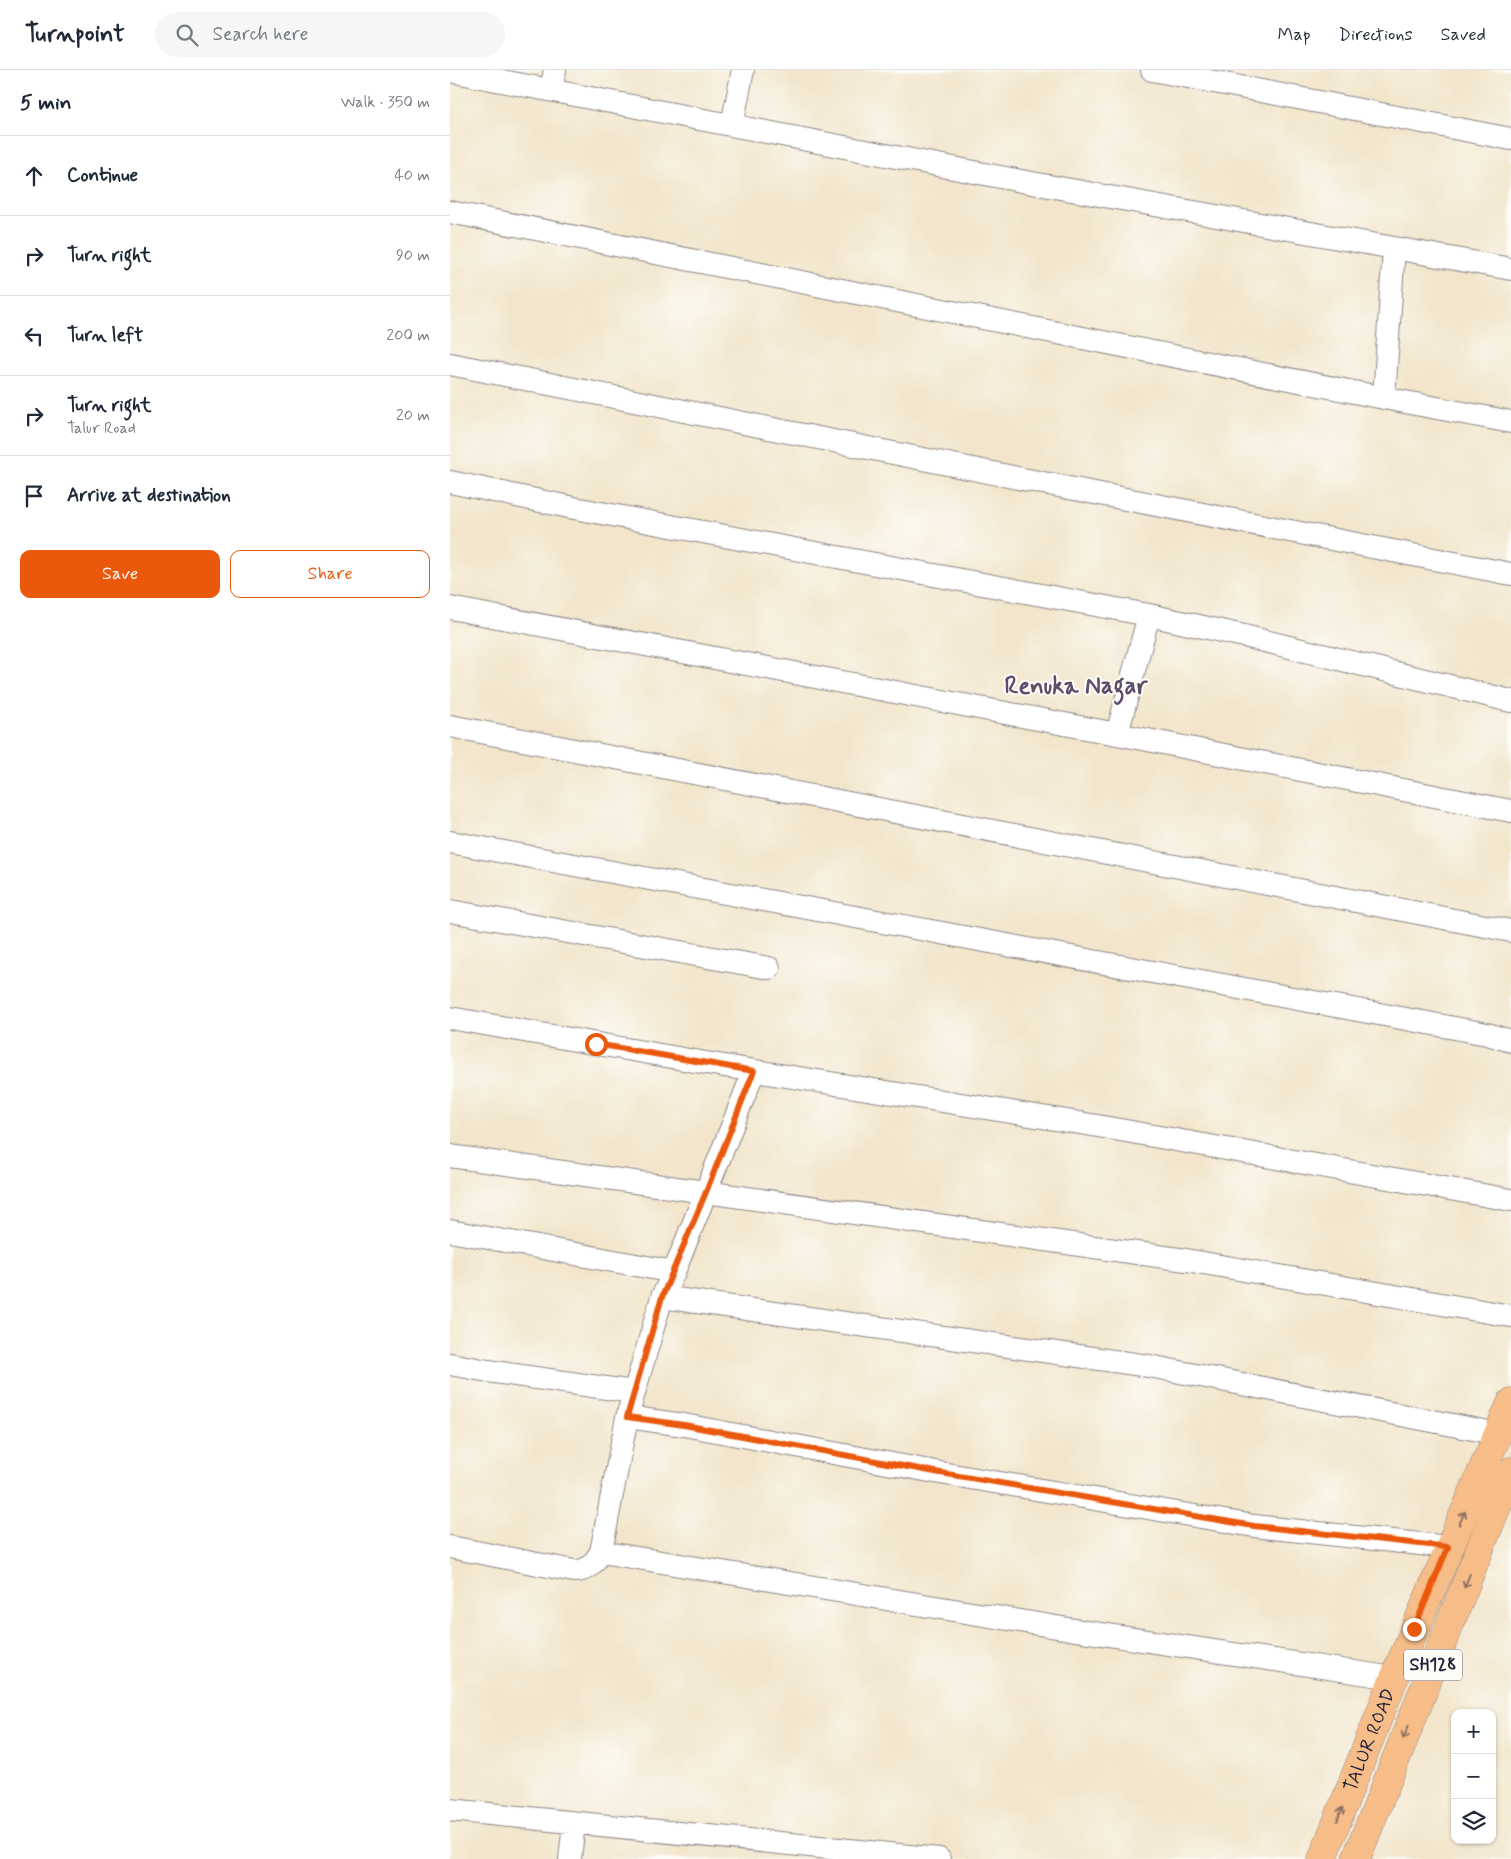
<!DOCTYPE html>
<html lang="en">
<head>
<meta charset="utf-8">
<style>
	:root { --surface:#fff; --page:#f6f6f7; --text:#1f2937; --muted:#747a83; --line:#e0e1e3; --accent:#ea580c }
	body { margin:0; font-family:Mynerve,sans-serif; background:var(--page); color:var(--text) }
	.controls { position:absolute; right:15px; bottom:15px; display:grid; overflow:hidden; border-radius:10px; box-shadow:0 1px 4px #0004 }
	.controls button { width:45px; height:45px; display:grid; place-items:center; padding:0; border:0; border-bottom:1px solid var(--line); background:var(--surface); color:var(--text); font:25px sans-serif }
	.stop { position:absolute; width:15px; height:15px; margin:-11px; border:4px solid #ea580c; border-radius:50%; background:#fff }
	.stop.end { background:#ea580c; border-color:#fff; box-shadow:0 1px 5px #0008 }
	.list { margin:0; padding:0; list-style:none }
	h2 { display:flex; justify-content:space-between; align-items:center; height:65px; margin:0; padding:0 20px; font-size:21px }
	h2 small { font-size:16px; font-weight:400; color:var(--muted) }
	.list li { display:grid; grid-template-columns:32px 1fr auto; gap:15px; align-items:center; box-sizing:border-box; height:80px; padding:0 20px; border-top:1px solid var(--line) }
	.list b { display:block; font-size:19px; white-space:nowrap }
	.list p { margin:0; font-size:16px; white-space:nowrap; color:var(--muted) }
	.list em { font-size:16px; font-style:normal; color:var(--muted) }
	.actions { display:flex; gap:10px; padding:15px 20px }
	.actions a { flex:1; padding:11px 0; border:1px solid var(--accent); border-radius:10px; text-align:center; font-size:18px; color:var(--accent) }
	.actions .main { background:var(--accent); color:#fff }
	.icon { flex:none; width:28px; height:28px; fill:none; stroke:currentColor; stroke-width:2; stroke-linecap:round; stroke-linejoin:round }
	.map { position:relative; flex:none; width:1061px; height:1789px; overflow:hidden }
	header { display:flex; align-items:center; gap:30px; box-sizing:border-box; height:70px; padding:0 25px; background:var(--surface); border-bottom:1px solid var(--line) }
	header strong { font-size:24px }
	nav { display:flex; gap:28px; margin-inline-start:auto; font-size:18px }
	.search { width:350px; height:45px; background:var(--page); display:flex; align-items:center; gap:12px; box-sizing:border-box; padding:0 18px; border-radius:28px; color:var(--muted); font-size:19px }
	main { display:flex }
	aside { flex:1; background:var(--surface) }
	.map>svg:first-child { display:block }
	.lines { fill:none; stroke-linecap:round; stroke-linejoin:round }
	.minor-casing { stroke:#8a8483; stroke-width:24 }
	.primary-casing { stroke:#8a8483; stroke-width:29 }
	.minor { stroke:#fff; stroke-width:22 }
	.primary { stroke:#f7bd88; stroke-width:28 }
	.oneway { stroke:#8c7062 }
	.route { stroke:#ea580c; stroke-width:6 }
	.labels { text-anchor:middle; dominant-baseline:central; stroke-width:4; stroke-linejoin:round; paint-order:stroke }
	.shield { fill:#fdfcf7; stroke:#646373; stroke-width:1 }
	.shield-label { font-size:18px; font-weight:bold; fill:#22223b }
	.street-label { font-size:19px; fill:#22223b; stroke:#fdfcf7 }
	.district-label { font-size:24px; font-weight:bold; fill:#5e4d6a; stroke:#fdfcf7 }
</style>
</head>
<body>
<header>
<strong>Turnpoint</strong>
<div class="search"><svg class="icon" aria-label="search" viewBox="0 0 24 24"><circle cx="10" cy="10" r="6"/><path d="M15 15l6 6"/></svg>Search here</div>
<nav><a>Map</a><a>Directions</a><a>Saved</a></nav>
</header>
<main>
<aside>
<h2>5 min<small>Walk · 350 m</small></h2>
<ul class="list">
<li><svg class="icon" aria-label="ahead" viewBox="0 0 24 24"><path d="M12 20V5M6 11l6-6 6 6"/></svg><div><b>Continue</b></div><em>40 m</em></li>
<li><svg class="icon" aria-label="right" viewBox="0 0 24 24"><path d="M7 20v-9h11M14 6l5 5-5 5"/></svg><div><b>Turn right</b></div><em>90 m</em></li>
<li><svg class="icon" aria-label="left" viewBox="0 0 24 24"><path d="M17 20v-9H6M10 6l-5 5 5 5"/></svg><div><b>Turn left</b></div><em>200 m</em></li>
<li><svg class="icon" aria-label="right" viewBox="0 0 24 24"><path d="M7 20v-9h11M14 6l5 5-5 5"/></svg><div><b>Turn right</b><p>Talur Road</p></div><em>20 m</em></li>
<li><svg class="icon" aria-label="arrive" viewBox="0 0 24 24"><path d="M6 21V4h12l-3 4 3 4H6"/></svg><div><b>Arrive at destination</b></div></li>
</ul>
<div class="actions"><a class="main">Save</a><a>Share</a></div>
</aside>
<div class="map">
<svg width="1061" height="1789" viewBox="0 0 1061 1789">
	<rect width="100%" height="100%" fill="#fdfcf7"/>
	<filter id="ink" filterUnits="userSpaceOnUse"><feTurbulence type="fractalNoise" baseFrequency=".02" numOctaves="2"/><feDisplacementMap in="SourceGraphic" scale="10" xChannelSelector="R" yChannelSelector="G"/><feConvolveMatrix kernelMatrix="1 2 1 2 8 2 1 2 1" color-interpolation-filters="sRGB"/></filter>
	<filter id="wash" filterUnits="userSpaceOnUse"><feTurbulence type="fractalNoise" baseFrequency=".0096" numOctaves="4" result="noise"/><feDisplacementMap in="SourceGraphic" scale="20" xChannelSelector="R" yChannelSelector="G"/><feGaussianBlur stdDeviation="1.12" result="paint"/><feColorMatrix in="noise" values="0 0 0 0 0 0 0 0 0 0 0 0 0 0 0 0 0 1.4 0 .05"/><feComposite in="paint" operator="in"/></filter>
	<g filter="url(#wash)">
		<rect width="100%" height="100%" fill="#f2e5cb"/>
	</g>
	<g filter="url(#ink)">
		<g class="lines">
			<g class="minor-casing">
				<path id="minor" d="M 702,0 L 1061,69
					M 0,1 L 571,111 L 1061,199
					M 101,20 L 105,0
					M 282,55 L 293,0
					M 0,142 L 934,328 L 1061,352
					M 0,294 L 578,410 L 1061,504
					M 934,328 L 944,178
					M 0,412 L 124,438 L 699,545 L 794,566 L 1061,631
					M 0,538 L 667,664 L 1061,741
					M 0,656 L 1061,861
					M 667,664 L 699,545
					M 0,772 L 1037,964 L 1061,971
					M 0,841 L 319,898
					M 0,948 L 256,993 L 642,1055 L 1061,1130
					M 0,1086 L 736,1190 L 1061,1246
					M 0,1161 L 224,1202 L 212,1227 L 699,1296 L 1049,1364
					M 224,1202 L 304,1001
					M 212,1227 L 177,1347 L 151,1482 L 625,1560 L 944,1608
					M 0,1294 L 38,1301 L 184,1322
					M 177,1347 L 234,1355 L 485,1402 L 804,1456 L 998,1477
					M 0,1477 L 124,1501 C 139,1501 143,1494 151,1482
					M 0,1740 L 489,1789
					M 120,1789 L 124,1753"/>
			</g>
			<g class="primary-casing">
				<g id="primary">
					<path id="s1" d="M 872,1789 L 944,1608 L 1061,1333"/>
					<path d="M 906,1789 L 1061,1401"/>
				</g>
			</g>
			<use href="#minor" class="minor"/>
			<use href="#primary" class="primary"/>
		</g>
		<defs><path id="oneway-shaft" d="M-6 0H5M1.5-3L5.5 0L1.5 3" fill="none" stroke-width="1.6" stroke-linecap="round" stroke-linejoin="round" transform="scale(1.25)"/></defs>
		<g class="oneway">
			<use href="#oneway-shaft" transform="translate(1012 1448) rotate(-66)"/>
			<use href="#oneway-shaft" transform="translate(1017 1511) rotate(112)"/>
			<use href="#oneway-shaft" transform="translate(956 1662) rotate(112)"/>
			<use href="#oneway-shaft" transform="translate(890 1744) rotate(-68)"/>
		</g>
	</g>
	<g class="lines" filter="url(#ink)">
		<path class="route" d="M 146,974 L 304,1001 L 256,1122 L 212,1227 L 177,1347 L 234,1355 L 485,1402 L 804,1456 L 998,1477 L 964,1559"/>
	</g>
	<g class="labels">
		<rect class="shield" x="954" y="1579.5" width="58" height="31" rx="4"/>
		<g class="shield-label">
			<text x="983" y="1595">SH128</text>
		</g>
		<g class="street-label">
			<text stroke="none"><textPath href="#s1" startOffset="128">TALUR ROAD</textPath></text>
		</g>
		<g class="district-label">
			<text x="626" y="616">Renuka Nagar</text>
		</g>
	</g>
</svg>
<div class="controls">
<button>+</button>
<button>−</button>
<button><svg class="icon" aria-label="layers" viewBox="0 0 24 24"><path d="M12 4l9 5-9 5-9-5zM3 14l9 5 9-5"/></svg></button>
</div>
<div class="stop" style="left:146px;top:974px"></div>
<div class="stop end" style="left:964px;top:1559px"></div>
</div>
</main>
</body>
</html>
